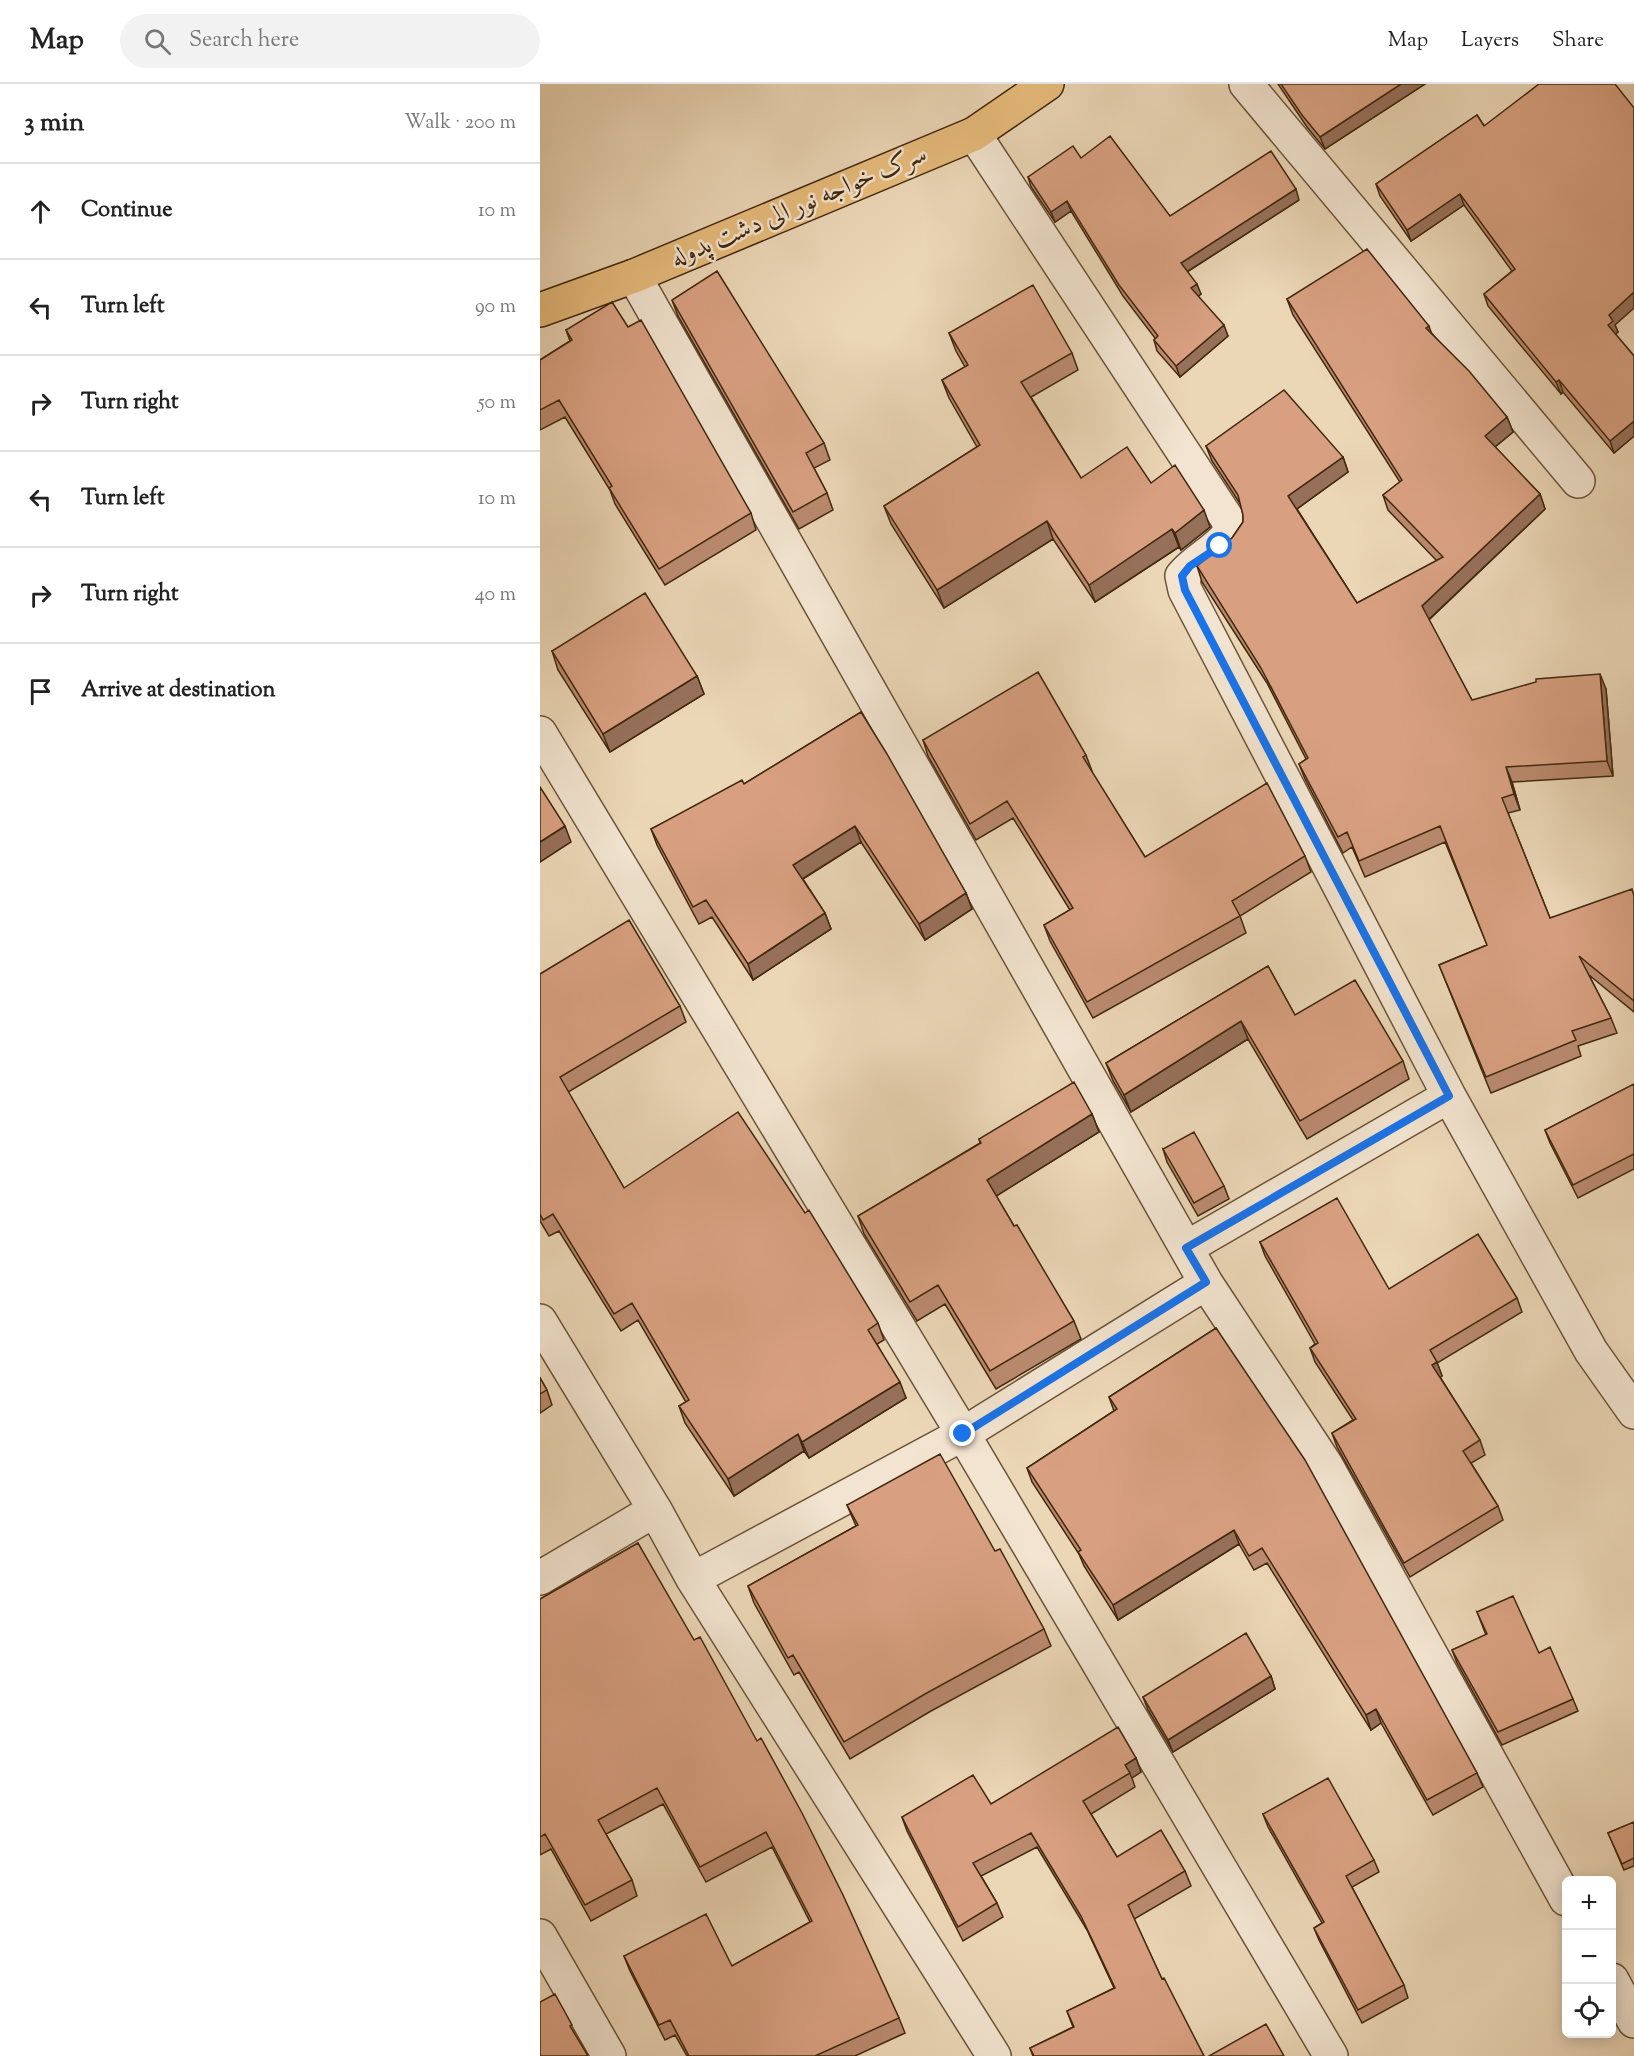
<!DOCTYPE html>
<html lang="en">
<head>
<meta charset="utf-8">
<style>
	:root { --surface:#fff; --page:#f2f2f2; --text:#222; --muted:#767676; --line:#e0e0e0 }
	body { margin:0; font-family:"Sorts Mill Goudy",Amiri,serif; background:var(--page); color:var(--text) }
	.controls { position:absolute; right:18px; bottom:18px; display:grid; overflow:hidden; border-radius:9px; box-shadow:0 3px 15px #0003 }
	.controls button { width:54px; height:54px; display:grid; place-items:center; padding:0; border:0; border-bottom:2px solid var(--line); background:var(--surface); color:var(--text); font:30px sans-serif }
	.stop { position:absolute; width:18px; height:18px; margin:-14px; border:4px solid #1a73e8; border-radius:50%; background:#fff }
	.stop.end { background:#1a73e8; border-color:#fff; box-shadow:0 2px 6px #0008 }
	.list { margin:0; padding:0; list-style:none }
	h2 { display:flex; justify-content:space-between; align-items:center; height:78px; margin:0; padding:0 24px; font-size:26px }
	h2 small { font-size:20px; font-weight:400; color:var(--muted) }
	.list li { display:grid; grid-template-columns:39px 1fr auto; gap:18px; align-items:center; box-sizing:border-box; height:96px; padding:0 24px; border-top:2px solid var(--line) }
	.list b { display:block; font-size:22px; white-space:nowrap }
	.list em { font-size:20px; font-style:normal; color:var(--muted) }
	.icon { flex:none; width:33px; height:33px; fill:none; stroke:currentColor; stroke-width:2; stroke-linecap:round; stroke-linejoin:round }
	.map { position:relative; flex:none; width:1094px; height:1972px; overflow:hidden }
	header { display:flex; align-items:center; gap:36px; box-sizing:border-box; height:84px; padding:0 30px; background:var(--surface); border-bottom:2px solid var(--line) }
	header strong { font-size:28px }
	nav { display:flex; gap:33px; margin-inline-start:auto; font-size:21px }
	.search { width:420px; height:54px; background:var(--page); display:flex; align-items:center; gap:15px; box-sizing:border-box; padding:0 21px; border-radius:33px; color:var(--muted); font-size:22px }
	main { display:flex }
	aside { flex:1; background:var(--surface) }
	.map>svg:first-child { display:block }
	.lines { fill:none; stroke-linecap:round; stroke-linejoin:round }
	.minor-casing { stroke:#6b5438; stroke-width:36 }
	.major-casing { stroke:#40280e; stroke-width:36 }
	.minor { stroke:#f2e4d0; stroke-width:33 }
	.major { stroke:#e6bb7b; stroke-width:33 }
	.wall { fill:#ba8a6f; stroke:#40280e; stroke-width:1.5 }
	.shaded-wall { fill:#97705a; stroke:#40280e; stroke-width:1.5 }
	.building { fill:#d8a081; stroke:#40280e; stroke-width:1.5 }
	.route { stroke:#1a73e8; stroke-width:8 }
	.labels { text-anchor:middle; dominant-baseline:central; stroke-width:5; stroke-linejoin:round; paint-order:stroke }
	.street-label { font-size:26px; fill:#40280e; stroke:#f2e4d0 }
</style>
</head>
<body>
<header>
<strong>Map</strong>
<div class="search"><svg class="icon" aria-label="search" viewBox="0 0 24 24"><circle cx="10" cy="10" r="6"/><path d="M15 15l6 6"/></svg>Search here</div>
<nav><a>Map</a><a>Layers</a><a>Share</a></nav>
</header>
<main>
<aside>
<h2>3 min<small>Walk · 200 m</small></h2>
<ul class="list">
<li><svg class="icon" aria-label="ahead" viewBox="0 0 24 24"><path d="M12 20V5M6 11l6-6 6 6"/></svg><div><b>Continue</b></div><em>10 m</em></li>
<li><svg class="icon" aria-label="left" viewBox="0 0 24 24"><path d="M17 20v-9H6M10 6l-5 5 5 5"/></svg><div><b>Turn left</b></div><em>90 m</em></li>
<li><svg class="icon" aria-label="right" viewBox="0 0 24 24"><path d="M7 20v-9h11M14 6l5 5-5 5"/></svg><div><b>Turn right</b></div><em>50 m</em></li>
<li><svg class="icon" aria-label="left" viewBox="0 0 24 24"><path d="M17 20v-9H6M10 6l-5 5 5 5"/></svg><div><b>Turn left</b></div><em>10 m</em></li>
<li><svg class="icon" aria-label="right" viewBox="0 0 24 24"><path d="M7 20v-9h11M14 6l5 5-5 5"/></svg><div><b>Turn right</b></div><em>40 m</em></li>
<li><svg class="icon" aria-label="arrive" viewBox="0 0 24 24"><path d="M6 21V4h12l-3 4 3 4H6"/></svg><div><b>Arrive at destination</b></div></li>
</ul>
</aside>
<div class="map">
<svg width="1094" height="1972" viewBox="0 0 1094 1972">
	<rect width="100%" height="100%" fill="#ebd6b6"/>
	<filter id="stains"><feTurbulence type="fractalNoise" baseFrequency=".00333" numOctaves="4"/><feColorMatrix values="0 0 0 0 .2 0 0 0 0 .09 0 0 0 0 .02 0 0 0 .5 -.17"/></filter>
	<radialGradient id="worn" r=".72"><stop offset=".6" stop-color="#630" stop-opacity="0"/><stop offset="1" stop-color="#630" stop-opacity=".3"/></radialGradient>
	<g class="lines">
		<g class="minor-casing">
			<path id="minor" d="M 706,0 L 1038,397
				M 434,50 L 688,436 L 690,449 C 675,468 657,474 642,492 L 645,506 L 909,1012 L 1051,1267 L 1094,1328
				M 94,192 L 666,1199 L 786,1381 L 1026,1815
				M 0,649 L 423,1350 L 791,1972
				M 646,1164 L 909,1012
				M 0,1237 L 115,1426 L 153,1495 L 454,1972
				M 0,1494 L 115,1426
				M 153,1495 L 423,1350 L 666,1199
				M 0,1852 L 69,1972
				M 1072,1896 L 1094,1937"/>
		</g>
		<g class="major-casing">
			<path id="major" d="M 0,226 L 94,192 L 434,50 L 507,0"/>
		</g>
		<use href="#minor" class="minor"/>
		<use href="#major" class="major"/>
	</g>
	<path class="wall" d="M 738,0 L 885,0 L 785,65 L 767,43 Z
		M 937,31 L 1075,241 L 1078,248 L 1075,250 L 1094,272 L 1094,352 L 1074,369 L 1023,308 L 1021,310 L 948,222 L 944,210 L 972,187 L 924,121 L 871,157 L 840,112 L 836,100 Z
		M 541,74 L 630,132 L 759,116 L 647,188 L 661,210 L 658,212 L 688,252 L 640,293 L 617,267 L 614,256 L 615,254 L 583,212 L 531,127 L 515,138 L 491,103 L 488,93 Z
		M 747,215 L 892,251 L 967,333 L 973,348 L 955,363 L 1000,410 L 1005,425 L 889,536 L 932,616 L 1066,605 L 1073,692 L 972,698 L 980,726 L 968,729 L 1010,834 L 1094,812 L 1094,928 L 1049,891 L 1071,934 L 1077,949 L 1038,962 L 1041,972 L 951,1009 L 899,881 L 947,861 L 905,758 L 825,793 L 812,763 L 803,769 L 765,695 L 759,680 L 766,675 L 727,599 L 662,498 L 657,482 L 692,454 L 703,438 L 703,431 L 701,421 L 672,377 L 666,362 L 803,373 L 808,388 L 757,425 L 817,519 L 897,477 L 848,426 L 843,411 L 860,398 L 753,231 Z
		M 132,216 L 284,359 L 290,376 L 274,384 L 287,409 L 293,426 L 259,445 L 138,232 Z
		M 88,243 L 211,429 L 216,446 L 125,501 L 75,420 L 70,406 L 25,333 L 0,346 L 0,276 L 30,257 L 26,246 Z
		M 409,249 L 532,269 L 538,286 L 491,313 L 541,394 L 611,399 L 670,443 L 641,466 L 639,463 L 555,518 L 513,455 L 404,524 L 351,440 L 344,422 L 437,363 L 409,314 L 402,296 L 425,283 L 416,267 Z
		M 12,567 L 157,592 L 164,610 L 70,668 L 18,586 Z
		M 321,628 L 426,809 L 432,825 L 385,856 L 321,758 L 263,795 L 285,829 L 291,845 L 213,896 L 172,833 L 159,840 L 117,761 L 111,745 L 204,700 Z
		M 383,656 L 546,671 L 552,687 L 551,687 L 605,773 L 765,772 L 771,788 L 700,832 L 706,849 L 553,934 L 510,857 L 504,841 L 530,826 L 473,734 L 436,756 L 388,672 Z
		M 728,882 L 755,931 L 863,977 L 869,995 L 767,1055 L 708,955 L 591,1028 L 573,997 L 566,979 Z
		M 0,890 L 140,922 L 146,938 L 28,1008 L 84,1104 L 338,1239 L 344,1256 L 337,1260 L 366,1314 L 269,1374 L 264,1367 L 194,1412 L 145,1339 L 139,1322 L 146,1318 L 98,1236 L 81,1247 L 19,1147 L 9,1152 L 0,1137 Z
		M 1094,1000 L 1094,1085 L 1038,1114 L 1010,1059 L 1005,1046 Z
		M 552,1030 L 559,1048 L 456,1112 L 474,1142 L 534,1237 L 541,1255 L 456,1305 L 405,1220 L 377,1237 L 324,1150 L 318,1132 L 440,1059 L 439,1055 Z
		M 623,1065 L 684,1102 L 689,1115 L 658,1132 L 627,1078 Z
		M 720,1158 L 849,1205 L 977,1214 L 982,1228 L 897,1279 L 902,1292 L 900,1293 L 940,1356 L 945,1371 L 931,1379 L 958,1422 L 963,1436 L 870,1493 L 797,1363 L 792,1349 L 813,1336 L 775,1278 L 770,1264 L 775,1260 L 725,1172 Z
		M 676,1244 L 937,1689 L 943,1703 L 893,1731 L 841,1639 L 831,1646 L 727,1479 L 714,1486 L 699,1460 L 578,1536 L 544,1482 L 539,1470 L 492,1398 L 487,1384 L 574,1327 L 569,1313 Z
		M 0,1294 L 7,1306 L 12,1321 L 0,1329 Z
		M 307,1421 L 455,1467 L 504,1545 L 511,1562 L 391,1627 L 310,1675 L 259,1588 L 254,1591 L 214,1519 L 208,1502 L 316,1442 Z
		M 98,1459 L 359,1934 L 365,1949 L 315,1972 L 147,1972 L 135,1951 L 125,1956 L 90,1887 L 84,1872 L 192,1882 L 270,1838 L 232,1763 L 166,1798 L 123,1720 L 66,1750 L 92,1796 L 97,1812 L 51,1837 L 11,1765 L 0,1771 L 0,1515 Z
		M 937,1528 L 999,1569 L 1033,1615 L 1038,1627 L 962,1661 L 917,1579 L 912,1566 L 946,1551 Z
		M 731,1592 L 735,1605 L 633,1668 L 608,1626 L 603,1613 Z
		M 596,1674 L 601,1688 L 592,1694 L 595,1703 L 551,1730 L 577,1773 L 645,1787 L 651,1802 L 594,1835 L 622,1895 L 664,1972 L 493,1972 L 490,1964 L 533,1943 L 527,1927 L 574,1904 L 547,1846 L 497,1763 L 441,1792 L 457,1819 L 463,1833 L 423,1857 L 367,1747 L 362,1733 L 451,1720 Z
		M 723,1730 L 834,1776 L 839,1788 L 812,1803 L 864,1901 L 868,1914 L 822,1939 L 779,1856 L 774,1844 L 782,1839 L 728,1743 Z
		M 1094,1738 L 1094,1782 L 1084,1786 L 1068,1749 Z"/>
	<path class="shaded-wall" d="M 861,0 L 885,0 L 785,65 L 780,53 Z
		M 756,105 L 759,116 L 645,189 L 641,179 Z
		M 920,110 L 924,121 L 871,157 L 867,146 Z
		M 527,117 L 531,127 L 515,138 L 511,128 Z
		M 657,200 L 661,210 L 655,215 L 651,204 Z
		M 1094,208 L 1094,224 L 1075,241 L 1078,248 L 1072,253 L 1068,241 L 1069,231 Z
		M 684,241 L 688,252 L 640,293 L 636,282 Z
		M 889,242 L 894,257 L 886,244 Z
		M 1019,296 L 1023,308 L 1021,310 L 1016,298 Z
		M 967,333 L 973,348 L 950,367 L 945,352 Z
		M 1094,337 L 1094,352 L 1074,369 L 1070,357 Z
		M 803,373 L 808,388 L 754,427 L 748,412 Z
		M 1000,410 L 1005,425 L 887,537 L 882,522 Z
		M 664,426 L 670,443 L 641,466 L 635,449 Z
		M 507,437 L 513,455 L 404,524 L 397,506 Z
		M 632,445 L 639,463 L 555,518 L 549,501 Z
		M 1060,590 L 1066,605 L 1073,692 L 1067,677 Z
		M 157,592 L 164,610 L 70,668 L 63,650 Z
		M 966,683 L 972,698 L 980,726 L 974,710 Z
		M 25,742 L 31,758 L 0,778 L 0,758 Z
		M 315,742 L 321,758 L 259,797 L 253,781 Z
		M 426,809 L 432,825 L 385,856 L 379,840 Z
		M 285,829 L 291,845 L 213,896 L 208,880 Z
		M 701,937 L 708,955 L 591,1028 L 584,1011 Z
		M 552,1030 L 559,1048 L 453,1114 L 447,1096 Z
		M 897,1278 L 902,1292 L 898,1295 L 892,1281 Z
		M 360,1298 L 366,1314 L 269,1374 L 262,1358 Z
		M 258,1350 L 264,1367 L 194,1412 L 188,1395 Z
		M 694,1446 L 699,1460 L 578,1536 L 573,1521 Z
		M 731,1592 L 735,1605 L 633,1668 L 628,1656 Z
		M 836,1625 L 841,1639 L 831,1646 L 826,1631 Z
		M 596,1674 L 601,1688 L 592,1694 L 585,1681 Z"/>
	<path class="building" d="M 741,0 L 861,0 L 780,53 L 762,31 Z
		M 999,0 L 1075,0 L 1094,24 L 1094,208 L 1069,231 L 1073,237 L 1068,241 L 1094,272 L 1094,337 L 1070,357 L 1019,296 L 1016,298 L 944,210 L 975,185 L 920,110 L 867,146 L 836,100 L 937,31 L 944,42 Z
		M 570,52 L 630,132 L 731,67 L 756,105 L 641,179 L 657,200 L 651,204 L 684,241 L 636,282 L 614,256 L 618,252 L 579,201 L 527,117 L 511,128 L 488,93 L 533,62 L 541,74 Z
		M 827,165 L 889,242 L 886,244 L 929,287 L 967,333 L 945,352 L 1000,410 L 882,522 L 932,616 L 996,598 L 996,595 L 1060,590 L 1067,677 L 966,683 L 974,710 L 962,714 L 1010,834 L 1092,805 L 1094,812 L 1094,917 L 1039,872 L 1071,934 L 1032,947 L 1036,956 L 946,993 L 899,881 L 947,861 L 900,742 L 819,777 L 807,748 L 798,753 L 759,680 L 768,674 L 721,584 L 657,482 L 692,454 L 703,438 L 703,431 L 698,411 L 666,362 L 744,306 L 803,373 L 748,412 L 817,519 L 903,473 L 843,411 L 862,396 L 747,215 Z
		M 177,187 L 284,359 L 266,369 L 287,409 L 253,428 L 132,216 Z
		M 493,201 L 532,269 L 481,298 L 541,394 L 587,363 L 611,399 L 635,381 L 664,426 L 635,449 L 632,445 L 549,501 L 507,437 L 397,506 L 344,422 L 440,361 L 402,296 L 428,281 L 409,249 Z
		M 72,218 L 88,243 L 101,236 L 211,429 L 119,485 L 69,404 L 72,402 L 19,316 L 0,326 L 0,276 L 32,256 L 26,246 Z
		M 105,509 L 157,592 L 63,650 L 12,567 Z
		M 498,588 L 546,671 L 543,673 L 605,773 L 727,699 L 765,772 L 692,817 L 700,832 L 547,918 L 504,841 L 533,824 L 467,717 L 430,740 L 383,656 Z
		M 321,628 L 347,670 L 426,809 L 379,840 L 315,742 L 253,781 L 285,829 L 208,880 L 166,816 L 153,823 L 111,745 L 202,696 L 204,700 Z
		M 0,703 L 25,742 L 0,758 Z
		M 89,836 L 140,922 L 20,993 L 84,1104 L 198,1028 L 265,1129 L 269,1126 L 338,1239 L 328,1246 L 360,1298 L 262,1358 L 258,1350 L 188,1395 L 139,1322 L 149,1316 L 92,1219 L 74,1230 L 13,1130 L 3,1136 L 0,1130 L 0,890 Z
		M 728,882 L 755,931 L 815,896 L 863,977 L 760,1037 L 701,937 L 584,1011 L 566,979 Z
		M 534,998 L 552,1030 L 447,1096 L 474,1142 L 477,1141 L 534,1237 L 450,1287 L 398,1201 L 370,1218 L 318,1132 L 441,1059 L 439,1055 Z
		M 1094,1000 L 1094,1070 L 1033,1101 L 1005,1046 Z
		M 654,1048 L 684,1102 L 654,1119 L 623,1065 Z
		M 797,1114 L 849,1205 L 938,1150 L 977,1214 L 890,1266 L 897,1278 L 892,1281 L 940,1356 L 923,1367 L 958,1422 L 864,1479 L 792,1349 L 816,1335 L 770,1264 L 778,1259 L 720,1158 Z
		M 676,1244 L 765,1376 L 937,1689 L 887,1716 L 836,1625 L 826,1631 L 722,1464 L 709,1472 L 694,1446 L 573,1521 L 538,1468 L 541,1466 L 487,1384 L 577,1325 L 569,1313 Z
		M 0,1294 L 7,1306 L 0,1310 Z
		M 400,1370 L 455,1467 L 460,1465 L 504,1545 L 385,1610 L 304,1658 L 253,1571 L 248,1574 L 208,1502 L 318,1441 L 307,1421 Z
		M 98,1459 L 154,1556 L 160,1553 L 217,1657 L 221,1654 L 262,1729 L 303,1811 L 359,1934 L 275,1972 L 149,1972 L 130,1936 L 119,1941 L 84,1872 L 166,1830 L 192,1882 L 272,1837 L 226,1748 L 160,1783 L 117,1704 L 58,1736 L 92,1796 L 45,1821 L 5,1750 L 0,1753 L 0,1515 Z
		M 973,1512 L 999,1569 L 1010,1563 L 1033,1615 L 958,1648 L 912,1566 L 947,1550 L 937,1528 Z
		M 706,1549 L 731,1592 L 628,1656 L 603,1613 Z
		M 578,1643 L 596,1674 L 585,1681 L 590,1689 L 543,1717 L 577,1773 L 621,1746 L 645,1787 L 588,1821 L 622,1895 L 624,1894 L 664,1972 L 494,1972 L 490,1964 L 534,1943 L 527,1927 L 575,1904 L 541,1832 L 491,1749 L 433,1779 L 457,1819 L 418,1843 L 362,1733 L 433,1691 L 451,1720 Z
		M 788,1694 L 834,1776 L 806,1792 L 864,1901 L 818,1926 L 774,1844 L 784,1838 L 723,1730 Z
		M 1094,1738 L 1094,1774 L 1082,1780 L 1068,1749 Z
		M 15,1910 L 32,1941 L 30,1942 L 48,1972 L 0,1972 L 0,1918 Z
		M 726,1940 L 744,1972 L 669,1972 Z"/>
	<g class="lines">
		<path class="route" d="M 423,1350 L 666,1198 L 646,1164 L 909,1012 L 645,506 L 642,492 L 650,482 L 680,462"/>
	</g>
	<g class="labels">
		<g class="street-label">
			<text transform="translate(259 123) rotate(-23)">سرک خواجه نور الی دشت پدوله</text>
		</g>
	</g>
	<rect width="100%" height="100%" filter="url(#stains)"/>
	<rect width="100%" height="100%" fill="url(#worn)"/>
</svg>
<div class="controls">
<button>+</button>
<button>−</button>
<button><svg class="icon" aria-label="locate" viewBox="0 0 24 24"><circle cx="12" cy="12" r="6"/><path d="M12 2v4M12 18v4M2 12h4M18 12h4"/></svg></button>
</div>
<div class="stop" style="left:680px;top:462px"></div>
<div class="stop end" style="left:423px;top:1350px"></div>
</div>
</main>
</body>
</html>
